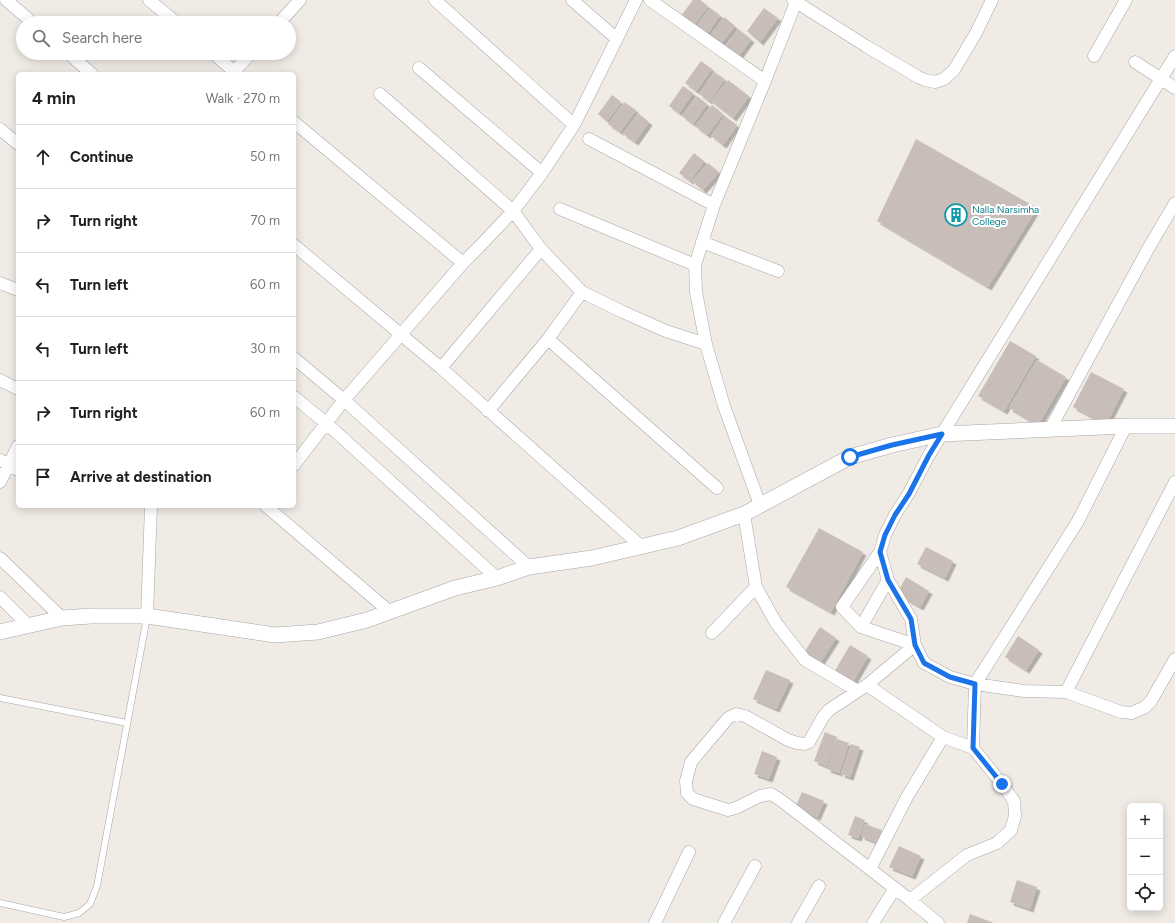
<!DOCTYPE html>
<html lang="en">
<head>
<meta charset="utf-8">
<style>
	:root { --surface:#fff; --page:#f2f2f2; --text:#202124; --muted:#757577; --line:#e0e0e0 }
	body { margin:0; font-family:Figtree,sans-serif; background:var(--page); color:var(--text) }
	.controls { position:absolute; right:12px; bottom:12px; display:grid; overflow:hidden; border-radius:6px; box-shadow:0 2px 10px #0003 }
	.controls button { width:36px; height:36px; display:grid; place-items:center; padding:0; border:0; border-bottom:1px solid var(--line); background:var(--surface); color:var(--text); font:20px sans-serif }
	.stop { position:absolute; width:12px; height:12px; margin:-9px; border:3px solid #1a73e8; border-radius:50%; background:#fff }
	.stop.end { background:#1a73e8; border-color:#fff; box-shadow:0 1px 4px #0008 }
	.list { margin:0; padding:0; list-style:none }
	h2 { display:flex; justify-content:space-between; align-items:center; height:52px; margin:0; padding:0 16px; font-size:17px }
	h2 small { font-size:13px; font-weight:400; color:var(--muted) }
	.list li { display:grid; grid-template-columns:26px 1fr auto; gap:12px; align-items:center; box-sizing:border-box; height:64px; padding:0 16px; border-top:1px solid var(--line) }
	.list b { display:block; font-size:15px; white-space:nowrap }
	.list em { font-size:13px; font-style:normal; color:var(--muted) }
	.icon { flex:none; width:22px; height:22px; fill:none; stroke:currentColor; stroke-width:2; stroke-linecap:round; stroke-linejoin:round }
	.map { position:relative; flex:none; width:1175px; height:923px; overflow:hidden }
	.search { position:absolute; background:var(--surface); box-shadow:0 2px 10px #0003; left:16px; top:16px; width:280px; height:44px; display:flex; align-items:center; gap:10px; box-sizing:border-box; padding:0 14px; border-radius:22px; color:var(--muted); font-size:15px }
	.panel { position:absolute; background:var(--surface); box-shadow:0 2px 10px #0003; left:16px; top:72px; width:280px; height:436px; border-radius:6px }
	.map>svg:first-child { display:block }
	.building { fill:#c8bdb8; filter:url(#shadow) }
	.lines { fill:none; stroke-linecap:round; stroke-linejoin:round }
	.service-casing { stroke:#a6a6a6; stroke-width:7 }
	.minor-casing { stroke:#a6a6a6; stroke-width:13 }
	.tertiary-casing { stroke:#a6a6a6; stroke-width:16 }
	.service { stroke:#fff; stroke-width:6 }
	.minor { stroke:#fff; stroke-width:12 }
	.tertiary { stroke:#fff; stroke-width:15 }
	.route { stroke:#1a73e8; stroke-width:5 }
	.labels { text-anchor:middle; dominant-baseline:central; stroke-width:4; stroke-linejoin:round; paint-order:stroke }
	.culture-label { font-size:10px; fill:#0d838f; stroke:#fff; text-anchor:start }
</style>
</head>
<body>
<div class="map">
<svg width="1175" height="923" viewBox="0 0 1175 923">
	<defs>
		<filter id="shadow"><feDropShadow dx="3.5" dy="3.5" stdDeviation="0" flood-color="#0004"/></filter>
	</defs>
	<rect width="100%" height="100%" fill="#f0ebe5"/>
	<path class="building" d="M 693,0 L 700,0 L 708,6 L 693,27 L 680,17 Z
		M 710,8 L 720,15 L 706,36 L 695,28 Z
		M 764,8 L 778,18 L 760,42 L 747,31 Z
		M 724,17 L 735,26 L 719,46 L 709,37 Z
		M 738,29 L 751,39 L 736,60 L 723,50 Z
		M 701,61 L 712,69 L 696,91 L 685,83 Z
		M 714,72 L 725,79 L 709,101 L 699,94 Z
		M 728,80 L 749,96 L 733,118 L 711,101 Z
		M 683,86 L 693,93 L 679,113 L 669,106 Z
		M 612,95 L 621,102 L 607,121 L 598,114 Z
		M 697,96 L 707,104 L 693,124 L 682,116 Z
		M 624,102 L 636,110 L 620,132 L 608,124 Z
		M 712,105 L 723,114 L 707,135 L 695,126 Z
		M 638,113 L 649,122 L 635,142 L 623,134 Z
		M 725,116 L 737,125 L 723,145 L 711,136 Z
		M 916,139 L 1037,208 L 988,287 L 877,221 Z
		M 694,153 L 704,161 L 690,181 L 679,173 Z
		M 708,163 L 719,172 L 703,190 L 692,181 Z
		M 1010,341 L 1036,356 L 1004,411 L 978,396 Z
		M 1037,360 L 1066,377 L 1038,425 L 1009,408 Z
		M 1091,372 L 1124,389 L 1106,424 L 1073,407 Z
		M 819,528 L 863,552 L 831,612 L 786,587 Z
		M 926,547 L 953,561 L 945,578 L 917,564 Z
		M 906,577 L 929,591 L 920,607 L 897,594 Z
		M 820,627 L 836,638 L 818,666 L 802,656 Z
		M 1018,636 L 1039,650 L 1026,670 L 1005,657 Z
		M 850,645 L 868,656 L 851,685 L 833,674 Z
		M 766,670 L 790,680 L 776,709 L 753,699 Z
		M 825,732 L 837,737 L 826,766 L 814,761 Z
		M 837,739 L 849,743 L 839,773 L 827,769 Z
		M 851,744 L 860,747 L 850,777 L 841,774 Z
		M 762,751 L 777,757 L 769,779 L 754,774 Z
		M 802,792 L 824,801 L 817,817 L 795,808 Z
		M 855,816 L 865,820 L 858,838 L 848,835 Z
		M 865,824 L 882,830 L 878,843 L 861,836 Z
		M 899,846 L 921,856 L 912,876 L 889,867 Z
		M 1017,880 L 1037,887 L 1030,909 L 1010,902 Z
		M 970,914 L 994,923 L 967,923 Z"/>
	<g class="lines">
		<g class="service-casing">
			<path id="service" d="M 0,698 L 127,723
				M 0,903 L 64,917 L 79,913 L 90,904 L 97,886 L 147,617"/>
		</g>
		<g class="minor-casing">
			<path id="minor" d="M 6,0 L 33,23
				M 149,0 L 177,23
				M 435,0 L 574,125
				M 572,0 L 617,39
				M 636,0 L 574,125 L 542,173 L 513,211 L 541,249 L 582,292 L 623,312 L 666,331 L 706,344
				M 650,0 L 765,81
				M 796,2 L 866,46 L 918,77 L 925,80 L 935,82 L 944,79 L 954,70 L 976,33 L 992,0
				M 279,23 L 300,0
				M 68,53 L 92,74
				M 213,53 L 237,74
				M 1094,56 L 1126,0
				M 1175,56 L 929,455 L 909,493 L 895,515 L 885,535 L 880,552 L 888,580 L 911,619 L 915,645 L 924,663 L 950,677 L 975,684 L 1024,691 L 1066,692 L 1121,712 L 1132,713 L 1145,707 L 1151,701 L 1175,659
				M 1135,62 L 1175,88
				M 419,68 L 542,173
				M 232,74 L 251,53
				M 294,122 L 463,263 L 479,247 L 513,211 L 380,94
				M 0,129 L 18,144
				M 589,139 L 714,205
				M 560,209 L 695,265
				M 702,242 L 778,271
				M 294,245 L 441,368 L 642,547
				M 0,283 L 18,290
				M 548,339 L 717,488
				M 294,358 L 344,400 L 529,567
				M 441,368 L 541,249
				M 0,380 L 18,389
				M 294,397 L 326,423 L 497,578
				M 488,411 L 548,339 L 582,292
				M 1050,429 L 1148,249 L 1175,203
				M 0,460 L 18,470
				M 294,465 L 344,400 L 463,263
				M 0,482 L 18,446
				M 760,505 L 724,406 L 706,344 L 696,292 L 695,265 L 714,205 L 765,81 L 796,2 L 793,0
				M 266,506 L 390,612
				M 744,514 L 756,587 L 776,623 L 805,660 L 858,691
				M 880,552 L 842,607 L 861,627 L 915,645
				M 0,558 L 62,618
				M 0,597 L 28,625
				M 147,616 L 151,506
				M 861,627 L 888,580
				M 712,633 L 756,587
				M 915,645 L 867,685 L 829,710 L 823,717 L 809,742 L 805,744 L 797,743 L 788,740 L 745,716 L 736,714 L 728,718 L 691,762 L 686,781 L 687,793 L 693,799 L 728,810 L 736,808 L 760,796 L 771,794 L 782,801 L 910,900 L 938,923
				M 867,685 L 943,737 L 973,748 L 975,684 L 1078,521 L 1126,426
				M 1066,692 L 1175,482
				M 870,869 L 907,797 L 943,737
				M 910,900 L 967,855 L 997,843 L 1011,830 L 1015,816 L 1014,801 L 1002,784 L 973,748
				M 655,923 L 689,852
				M 724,923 L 755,866
				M 798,923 L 819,886
				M 873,923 L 895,888"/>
		</g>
		<g class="tertiary-casing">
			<path id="tertiary" d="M 0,632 L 62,618 L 91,616 L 147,616 L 275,635 L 318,632 L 367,620 L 455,588 L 497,578 L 529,567 L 592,558 L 678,538 L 744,514 L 850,457 L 892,445 L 942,434 L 1126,426 L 1175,426"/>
		</g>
		<use href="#service" class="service"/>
		<use href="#minor" class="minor"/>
		<use href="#tertiary" class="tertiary"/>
	</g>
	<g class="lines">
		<path class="route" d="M 850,457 L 892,445 L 942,434 L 929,455 L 909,494 L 895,515 L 885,535 L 880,552 L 888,580 L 911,619 L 915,645 L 924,663 L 950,677 L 975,684 L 973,748 L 1002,784"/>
	</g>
	<defs>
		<g id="building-ring" transform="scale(1.15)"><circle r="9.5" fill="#fff" stroke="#0f9aa8" stroke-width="1.5"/><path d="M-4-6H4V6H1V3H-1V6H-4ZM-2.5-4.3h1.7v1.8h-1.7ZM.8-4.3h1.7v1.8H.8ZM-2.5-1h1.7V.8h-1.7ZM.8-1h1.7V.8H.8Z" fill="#0f9aa8"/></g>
	</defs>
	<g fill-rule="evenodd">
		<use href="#building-ring" x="956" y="215"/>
	</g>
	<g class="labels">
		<g class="culture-label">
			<text x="972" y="209">Nalla Narsimha<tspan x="972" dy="12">College</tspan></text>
		</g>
	</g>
</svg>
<div class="controls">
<button>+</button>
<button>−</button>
<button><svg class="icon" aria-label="locate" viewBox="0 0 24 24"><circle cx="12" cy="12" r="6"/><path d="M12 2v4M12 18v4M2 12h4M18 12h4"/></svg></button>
</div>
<div class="stop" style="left:850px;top:457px"></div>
<div class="stop end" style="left:1002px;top:784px"></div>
<div class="search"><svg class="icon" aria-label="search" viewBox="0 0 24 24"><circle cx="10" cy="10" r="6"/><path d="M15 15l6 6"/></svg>Search here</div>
<section class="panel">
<h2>4 min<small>Walk · 270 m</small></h2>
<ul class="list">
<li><svg class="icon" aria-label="ahead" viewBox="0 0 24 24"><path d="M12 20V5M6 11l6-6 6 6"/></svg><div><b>Continue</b></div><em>50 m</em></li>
<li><svg class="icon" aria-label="right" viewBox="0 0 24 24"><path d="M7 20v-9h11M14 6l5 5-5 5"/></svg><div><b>Turn right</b></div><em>70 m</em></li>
<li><svg class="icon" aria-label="left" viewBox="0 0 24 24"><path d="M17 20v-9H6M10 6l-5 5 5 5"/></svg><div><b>Turn left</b></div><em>60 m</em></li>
<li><svg class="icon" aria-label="left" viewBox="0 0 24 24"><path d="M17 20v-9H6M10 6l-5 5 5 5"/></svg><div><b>Turn left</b></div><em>30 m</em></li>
<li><svg class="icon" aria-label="right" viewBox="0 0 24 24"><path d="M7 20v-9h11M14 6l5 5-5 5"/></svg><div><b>Turn right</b></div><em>60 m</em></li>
<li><svg class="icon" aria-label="arrive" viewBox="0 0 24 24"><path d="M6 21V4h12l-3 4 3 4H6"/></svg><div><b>Arrive at destination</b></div></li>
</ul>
</section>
</div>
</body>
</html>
